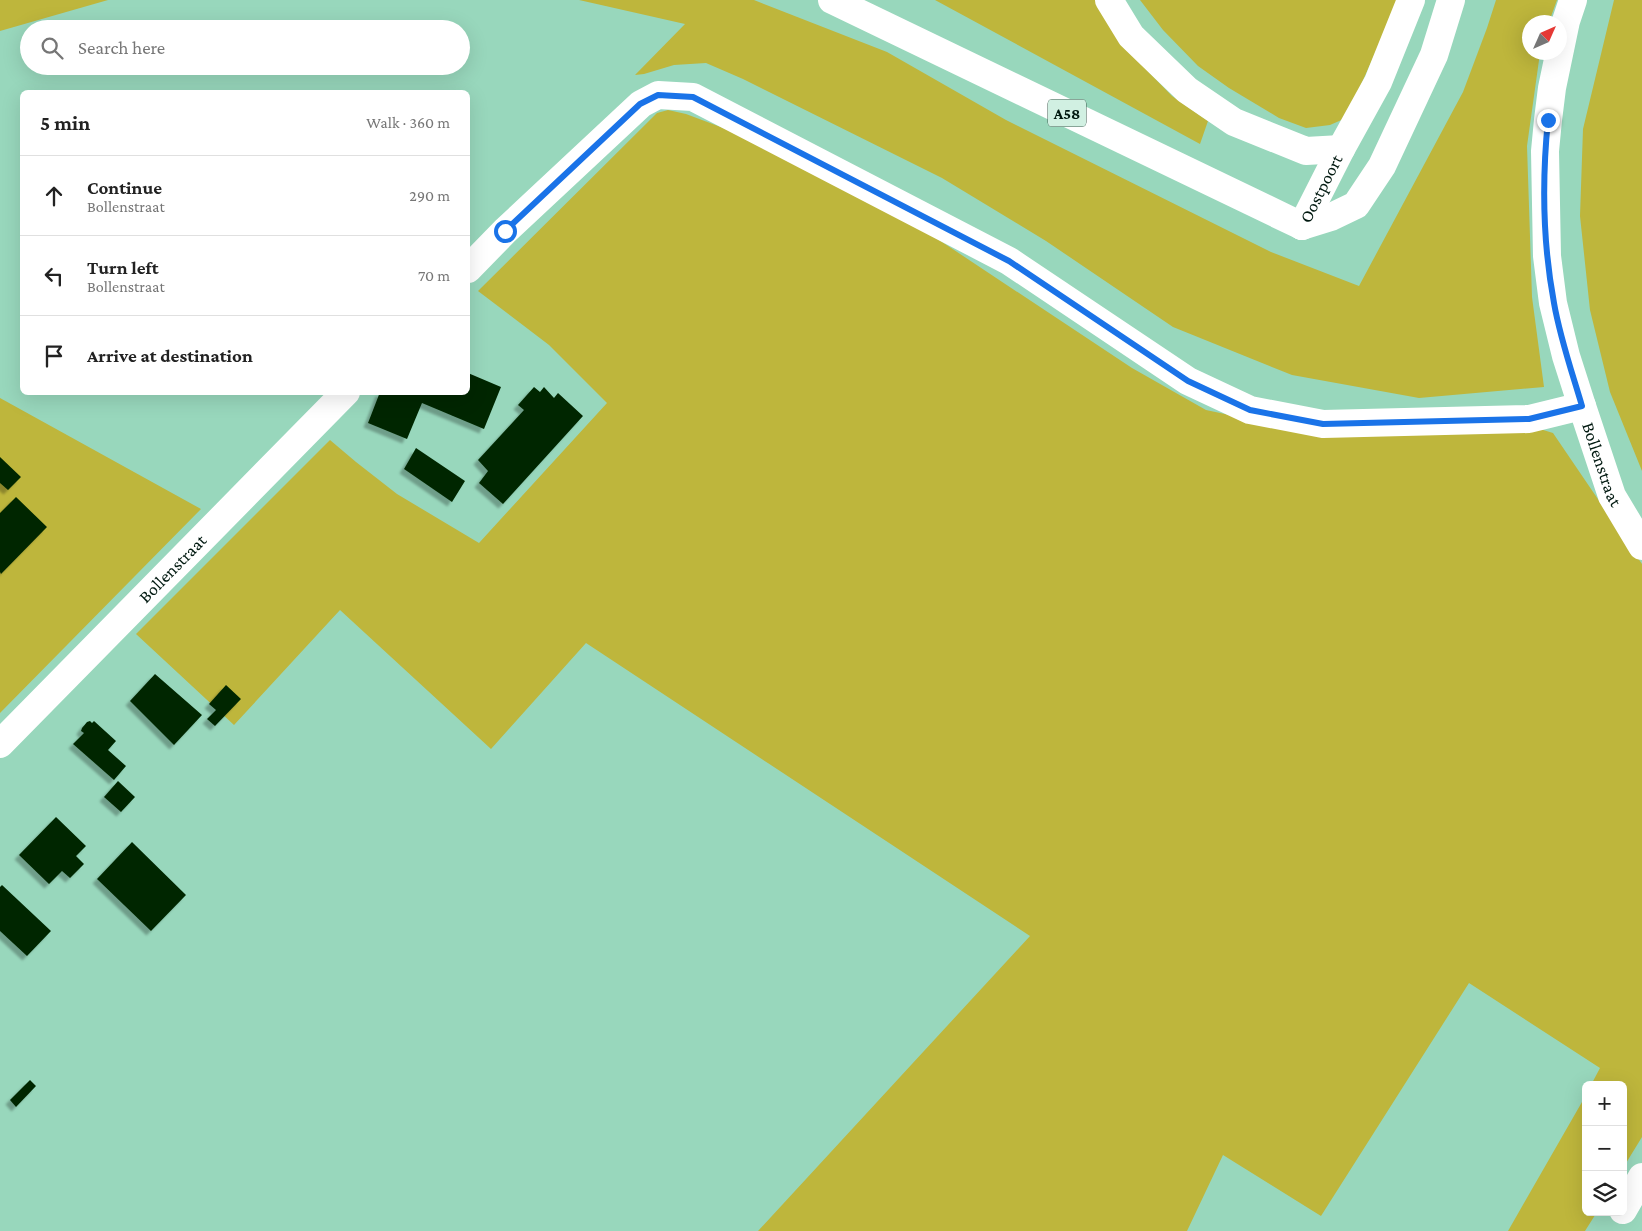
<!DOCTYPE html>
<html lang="en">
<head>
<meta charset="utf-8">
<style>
	:root { --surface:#fff; --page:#f2f2f2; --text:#222; --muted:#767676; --line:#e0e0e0 }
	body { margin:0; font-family:"Crimson Pro",serif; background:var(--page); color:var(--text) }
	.controls { position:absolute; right:15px; bottom:15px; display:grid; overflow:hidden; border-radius:8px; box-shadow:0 5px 20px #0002 }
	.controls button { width:45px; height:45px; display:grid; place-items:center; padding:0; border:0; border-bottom:1px solid var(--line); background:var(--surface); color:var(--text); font:25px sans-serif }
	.compass { position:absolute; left:1522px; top:15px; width:45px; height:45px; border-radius:50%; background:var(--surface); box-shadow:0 5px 20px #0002; rotate:45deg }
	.stop { position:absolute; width:15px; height:15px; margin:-11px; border:4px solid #1a73e8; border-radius:50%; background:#fff }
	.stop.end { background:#1a73e8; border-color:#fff; box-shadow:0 1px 5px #0008 }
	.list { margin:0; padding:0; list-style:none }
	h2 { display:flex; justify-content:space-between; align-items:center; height:65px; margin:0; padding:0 20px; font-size:21px }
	h2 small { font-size:16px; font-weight:400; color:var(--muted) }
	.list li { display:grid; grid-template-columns:32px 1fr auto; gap:15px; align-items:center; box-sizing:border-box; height:80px; padding:0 20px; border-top:1px solid var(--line) }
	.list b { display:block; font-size:19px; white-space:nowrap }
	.list p { margin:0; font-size:16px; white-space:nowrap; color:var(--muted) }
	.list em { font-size:16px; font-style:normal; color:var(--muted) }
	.icon { flex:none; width:28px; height:28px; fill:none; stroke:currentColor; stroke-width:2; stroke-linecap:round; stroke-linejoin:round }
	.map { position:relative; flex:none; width:1642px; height:1231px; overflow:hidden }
	.search { position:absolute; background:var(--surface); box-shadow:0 5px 20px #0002; left:20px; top:20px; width:450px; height:55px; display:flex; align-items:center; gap:12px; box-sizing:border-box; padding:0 18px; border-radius:28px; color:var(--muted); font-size:19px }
	.panel { position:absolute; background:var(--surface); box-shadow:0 5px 20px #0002; left:20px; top:90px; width:450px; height:305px; border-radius:8px }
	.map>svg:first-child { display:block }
	.green { fill:#beb63c }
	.building { fill:#002805; filter:url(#shadow) }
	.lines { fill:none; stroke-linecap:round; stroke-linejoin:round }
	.minor { stroke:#fff; stroke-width:28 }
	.secondary { stroke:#fff; stroke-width:28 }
	.motorway { stroke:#fff; stroke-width:28 }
	.route { stroke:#1a73e8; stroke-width:6 }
	.labels { text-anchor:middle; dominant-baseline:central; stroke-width:5; stroke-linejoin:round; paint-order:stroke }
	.shield { fill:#d1f0e2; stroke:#3f5a4f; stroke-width:1 }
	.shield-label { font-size:16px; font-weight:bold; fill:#011910 }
	.street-label { font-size:18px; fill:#011910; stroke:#d1f0e2 }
</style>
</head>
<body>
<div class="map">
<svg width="1642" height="1231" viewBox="0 0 1642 1231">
	<defs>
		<filter id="shadow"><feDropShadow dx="-4.5" dy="4.5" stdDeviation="1" flood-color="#0004"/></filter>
	</defs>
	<rect width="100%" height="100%" fill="#98d7bc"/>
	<path class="green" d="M 0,0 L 108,0 L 0,31 Z
		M 579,0 L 754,0 L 887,52 L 1006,120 L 1271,252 L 1359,286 L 1463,92 L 1487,28 L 1496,0 L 1557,0 L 1549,22 L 1530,22 L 1530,52 L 1540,53 L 1527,146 L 1532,297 L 1544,387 L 1419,398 L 1292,375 L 1173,327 L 1046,241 L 942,178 L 743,79 L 706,63 L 674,65 L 644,74 L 635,75 L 685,24 Z
		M 935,0 L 1095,0 L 1102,14 L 1133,56 L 1172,96 L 1208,121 L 1200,144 Z
		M 1140,0 L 1399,0 L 1346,118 L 1330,125 L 1306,128 L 1279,118 L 1229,88 L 1198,66 L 1163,30 Z
		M 1614,0 L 1642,0 L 1642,471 L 1610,392 L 1590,310 L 1580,216 L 1583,129 Z
		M 668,110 L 686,114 L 726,129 L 933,236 L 1132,368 L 1206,410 L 1267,423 L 1540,429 L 1553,433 L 1642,564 L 1642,1137 L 1623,1168 L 1623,1085 L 1591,1085 L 1600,1068 L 1469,983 L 1321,1216 L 1223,1155 L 1187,1231 L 758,1231 L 1030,936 L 586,643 L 491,749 L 340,610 L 234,725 L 136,634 L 330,440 L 356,462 L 397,494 L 479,543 L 607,403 L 549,345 L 478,291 L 657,113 Z
		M 0,398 L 201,509 L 0,713 Z
		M 1586,1095 L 1586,1212 L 1597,1212 L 1585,1231 L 1508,1231 Z"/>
	<path class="building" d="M 468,373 L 501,387 L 484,429 L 422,403 L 407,439 L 368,423 L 380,392 L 468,392 Z
		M 534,387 L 540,392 L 544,387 L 554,398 L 558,393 L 583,416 L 503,504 L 479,483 L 488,471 L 478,460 L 524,410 L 518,405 Z
		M 416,448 L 465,481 L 452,502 L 404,469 Z
		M 0,457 L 21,477 L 8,490 L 0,483 Z
		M 16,497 L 47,527 L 1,574 L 0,572 L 0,513 Z
		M 155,674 L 202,715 L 174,745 L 130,701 Z
		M 226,685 L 241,699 L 215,726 L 207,719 L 216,710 L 209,704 Z
		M 90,721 L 92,723 L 94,721 L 116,741 L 108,750 L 126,766 L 114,780 L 73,744 L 84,733 L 81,731 L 82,728 L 87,722 Z
		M 118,781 L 135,797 L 121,812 L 104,797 Z
		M 56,817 L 86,846 L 76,856 L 84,864 L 70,878 L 62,871 L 49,884 L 19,855 Z
		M 132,842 L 186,895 L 151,931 L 97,879 Z
		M 2,885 L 51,931 L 27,956 L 0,931 L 0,887 Z
		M 30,1080 L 36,1086 L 16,1107 L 10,1100 Z"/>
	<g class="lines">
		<g class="minor">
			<path id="s1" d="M 1573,0 L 1566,21 L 1552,88 L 1548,120 L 1545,151 L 1547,256 L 1553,303 L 1566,356 L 1582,406 L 1612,496 L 1642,546"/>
			<path d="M 468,269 L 505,231 L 641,104 L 658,95 L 693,97 L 1009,261 L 1188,381 L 1250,410 L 1323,424 L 1529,419 L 1582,406"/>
			<path id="s2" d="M 0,744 L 346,392"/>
			<path d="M 1623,1210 L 1642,1177"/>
		</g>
		<g class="secondary">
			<path d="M 1302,226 L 1331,217 L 1356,205 L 1382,166 L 1434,55 L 1451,0"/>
			<path id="s3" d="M 1302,226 L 1341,149 L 1378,82 L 1411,0"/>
		</g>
		<path class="motorway" d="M 832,0 L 1302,226
			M 1109,0 L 1131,36 L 1187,90 L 1234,122 L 1306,151 L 1341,149"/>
	</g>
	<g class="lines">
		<path class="route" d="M 505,231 L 640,104 L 658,95 L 693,97 L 1009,261 L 1188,381 L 1250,410 L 1323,424 L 1529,419 L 1582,406 C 1572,372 1560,338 1554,303 C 1543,244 1542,179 1548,120"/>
	</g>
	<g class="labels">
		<rect class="shield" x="1048" y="99.5" width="38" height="27" rx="4"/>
		<g class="shield-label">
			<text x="1067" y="113">A58</text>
		</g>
		<g class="street-label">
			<text stroke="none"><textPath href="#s3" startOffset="42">Oostpoort</textPath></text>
			<text stroke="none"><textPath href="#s1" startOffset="475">Bollenstraat</textPath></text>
			<text stroke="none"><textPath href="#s2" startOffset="246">Bollenstraat</textPath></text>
		</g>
	</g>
</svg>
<div class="controls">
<button>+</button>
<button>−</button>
<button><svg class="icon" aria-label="layers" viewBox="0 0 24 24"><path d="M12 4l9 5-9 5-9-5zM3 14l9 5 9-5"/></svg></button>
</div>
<svg class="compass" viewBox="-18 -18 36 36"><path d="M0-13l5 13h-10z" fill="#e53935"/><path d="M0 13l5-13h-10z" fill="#767676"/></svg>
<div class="stop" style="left:505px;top:231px"></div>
<div class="stop end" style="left:1548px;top:120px"></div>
<div class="search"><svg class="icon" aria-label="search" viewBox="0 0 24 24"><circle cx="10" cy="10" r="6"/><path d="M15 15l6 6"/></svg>Search here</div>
<section class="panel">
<h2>5 min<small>Walk · 360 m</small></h2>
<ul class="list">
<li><svg class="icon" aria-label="ahead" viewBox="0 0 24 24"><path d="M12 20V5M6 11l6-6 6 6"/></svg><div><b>Continue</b><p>Bollenstraat</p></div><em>290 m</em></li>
<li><svg class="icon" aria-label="left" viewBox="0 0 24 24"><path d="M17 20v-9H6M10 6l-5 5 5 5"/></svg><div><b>Turn left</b><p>Bollenstraat</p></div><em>70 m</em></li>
<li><svg class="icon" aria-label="arrive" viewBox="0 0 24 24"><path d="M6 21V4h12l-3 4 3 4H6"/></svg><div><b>Arrive at destination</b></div></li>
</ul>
</section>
</div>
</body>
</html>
